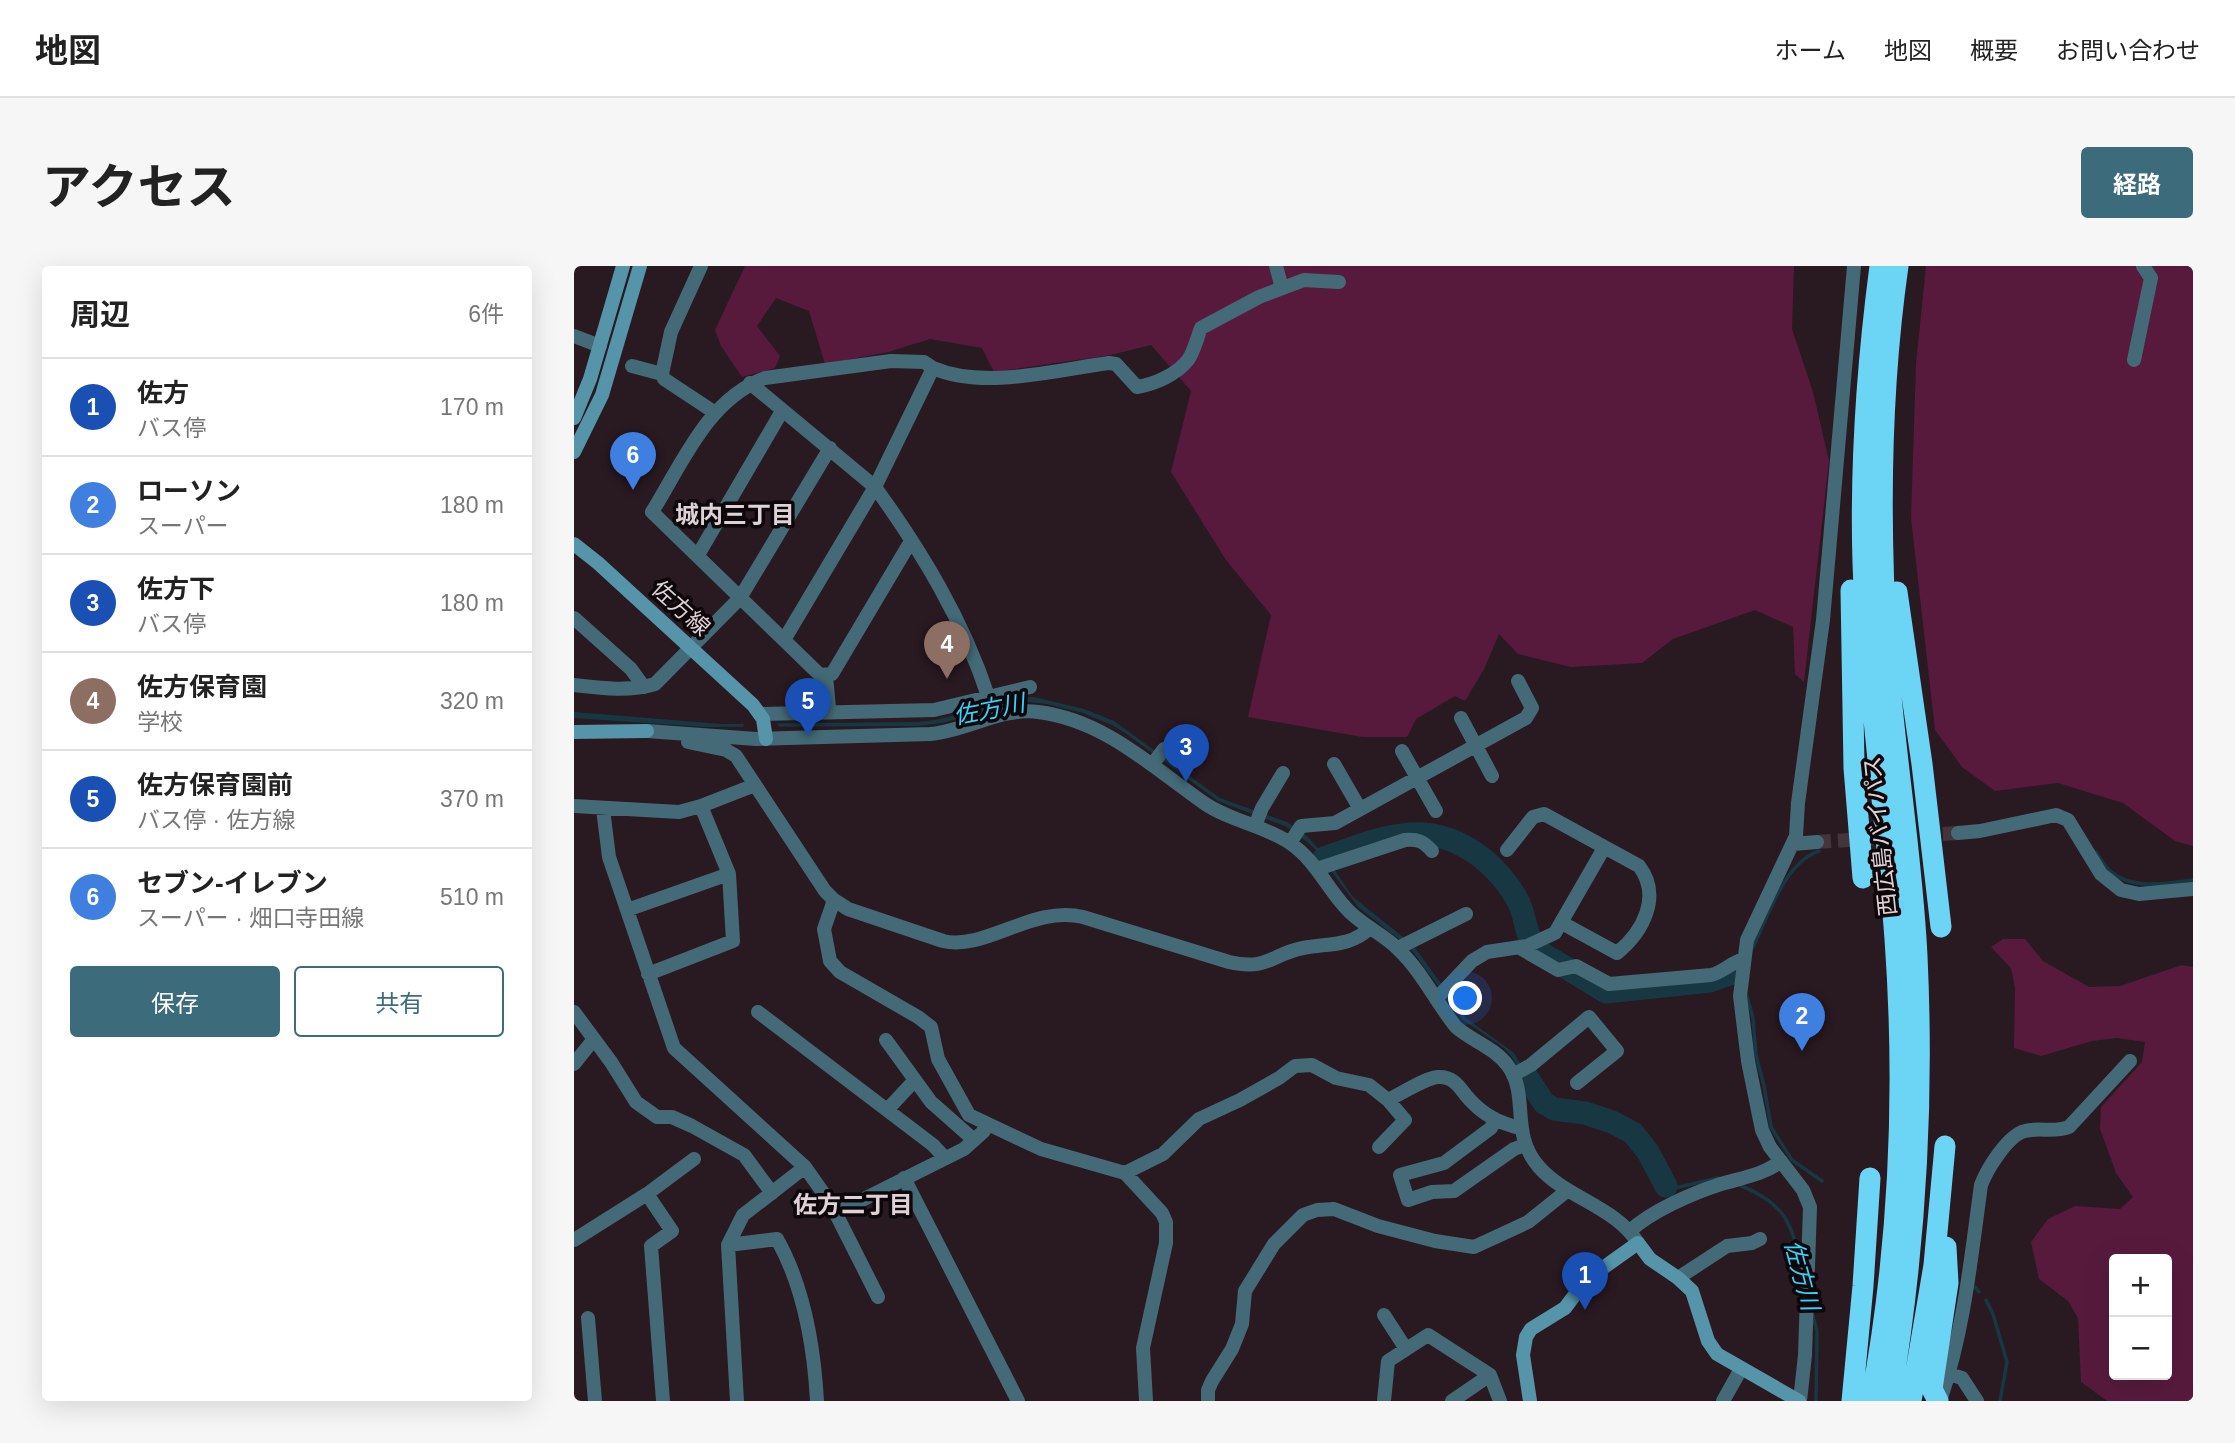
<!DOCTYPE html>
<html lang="ja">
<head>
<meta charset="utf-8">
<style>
	:root { --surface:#fff; --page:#f6f6f6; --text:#222; --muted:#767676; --line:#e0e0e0; --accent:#3c6c7b }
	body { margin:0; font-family:Arial,"Noto Sans JP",sans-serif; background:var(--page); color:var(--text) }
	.controls { position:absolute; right:21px; bottom:21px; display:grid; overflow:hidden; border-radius:7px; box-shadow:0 7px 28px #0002 }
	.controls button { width:63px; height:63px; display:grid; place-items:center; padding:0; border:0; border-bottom:2px solid var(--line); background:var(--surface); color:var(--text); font:35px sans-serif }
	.you { position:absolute; left:892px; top:733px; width:24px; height:24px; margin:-18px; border:5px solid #fff; border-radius:50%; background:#1a73e8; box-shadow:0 0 0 10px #1a73e833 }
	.badge { display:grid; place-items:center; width:46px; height:46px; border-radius:50%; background:var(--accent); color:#fff; font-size:23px; font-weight:700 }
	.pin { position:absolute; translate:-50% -58px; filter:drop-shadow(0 2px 4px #0008) }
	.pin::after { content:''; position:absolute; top:37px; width:24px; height:21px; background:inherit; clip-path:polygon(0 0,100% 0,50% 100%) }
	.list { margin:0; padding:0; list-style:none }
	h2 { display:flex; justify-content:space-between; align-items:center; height:91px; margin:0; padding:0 28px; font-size:30px }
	h2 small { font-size:23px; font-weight:400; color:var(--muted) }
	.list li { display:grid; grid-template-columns:46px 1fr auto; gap:21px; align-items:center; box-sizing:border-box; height:98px; padding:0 28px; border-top:2px solid var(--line) }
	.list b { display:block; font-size:26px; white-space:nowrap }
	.list p { margin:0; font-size:23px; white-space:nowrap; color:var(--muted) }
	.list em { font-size:23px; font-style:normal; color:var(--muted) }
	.actions { display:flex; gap:14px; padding:21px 28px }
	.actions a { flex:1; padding:16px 0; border:2px solid var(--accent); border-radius:7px; text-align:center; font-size:24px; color:var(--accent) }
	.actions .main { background:var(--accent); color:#fff }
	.map { position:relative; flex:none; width:1619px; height:1135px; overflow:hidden; border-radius:7px }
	header { display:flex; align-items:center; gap:42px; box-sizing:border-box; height:98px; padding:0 35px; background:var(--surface); border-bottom:2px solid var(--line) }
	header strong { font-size:33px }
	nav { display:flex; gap:38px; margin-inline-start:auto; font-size:24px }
	.intro { display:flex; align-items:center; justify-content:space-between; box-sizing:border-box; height:168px; padding:0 42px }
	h1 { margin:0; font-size:49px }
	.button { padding:18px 32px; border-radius:7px; background:var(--accent); color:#fff; font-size:24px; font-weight:700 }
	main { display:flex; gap:42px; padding:0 42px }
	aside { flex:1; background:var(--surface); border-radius:7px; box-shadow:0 7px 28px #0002 }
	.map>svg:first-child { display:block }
	.green { fill:#571a3d; fill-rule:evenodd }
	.water { fill:#173842 }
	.pier { fill:#291921 }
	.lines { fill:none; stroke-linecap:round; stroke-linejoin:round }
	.stream { stroke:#173842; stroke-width:3.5 }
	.river { stroke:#173842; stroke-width:23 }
	.street-tunnel { stroke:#44353c; stroke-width:14; stroke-dasharray:14 7; stroke-linecap:butt }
	.street { stroke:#436a76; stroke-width:14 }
	.secondary { stroke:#5594a9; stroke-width:14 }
	.highway { stroke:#6cd4f4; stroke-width:21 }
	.labels { text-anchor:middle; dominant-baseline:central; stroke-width:7; stroke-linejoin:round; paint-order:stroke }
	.street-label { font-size:23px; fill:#ded2d7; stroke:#0d070a }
	.neighbourhood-label { font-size:24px; font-weight:bold; fill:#ded2d7; stroke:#0d070a }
	.water-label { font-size:24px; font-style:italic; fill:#38d3fd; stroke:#0d070a }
</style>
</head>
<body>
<header>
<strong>地図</strong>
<nav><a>ホーム</a><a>地図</a><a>概要</a><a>お問い合わせ</a></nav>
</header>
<div class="intro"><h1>アクセス</h1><a class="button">経路</a></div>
<main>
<aside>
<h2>周辺<small>6件</small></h2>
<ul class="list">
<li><span class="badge" style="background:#1a4fb4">1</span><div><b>佐方</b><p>バス停</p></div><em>170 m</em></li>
<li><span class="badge" style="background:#3f7fe0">2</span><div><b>ローソン</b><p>スーパー</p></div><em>180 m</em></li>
<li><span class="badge" style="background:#1a4fb4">3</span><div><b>佐方下</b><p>バス停</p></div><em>180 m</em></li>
<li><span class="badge" style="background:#8d6e63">4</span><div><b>佐方保育園</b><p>学校</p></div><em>320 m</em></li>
<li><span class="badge" style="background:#1a4fb4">5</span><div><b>佐方保育園前</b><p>バス停 · 佐方線</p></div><em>370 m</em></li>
<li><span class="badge" style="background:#3f7fe0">6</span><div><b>セブン-イレブン</b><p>スーパー · 畑口寺田線</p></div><em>510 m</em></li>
</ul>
<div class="actions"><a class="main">保存</a><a>共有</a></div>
</aside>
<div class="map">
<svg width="1619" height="1135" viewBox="0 0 1619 1135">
	<rect width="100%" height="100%" fill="#291921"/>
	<path class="green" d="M 171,0 L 1220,0 L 1218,63 L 1239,126 L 1255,195 L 1230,416 L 1221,408 L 1219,361 L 1181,344 L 1099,373 L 1068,397 L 997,401 L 944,388 L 925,368 L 910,403 L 891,435 L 881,430 L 842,453 L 833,471 L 788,471 L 674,451 L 697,349 L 652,294 L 597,206 L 617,125 L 577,79 L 537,89 L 420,106 L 408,82 L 356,73 L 314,86 L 251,98 L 235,45 L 202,32 L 183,60 L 206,90 L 201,102 L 168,111 L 147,80 L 141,64 Z
		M 1352,0 L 1619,0 L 1619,580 L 1601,575 L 1549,537 L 1484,517 L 1421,525 L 1388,501 L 1361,464 L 1337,252 L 1342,98 Z
		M 1429,673 L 1451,673 L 1469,695 L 1515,721 L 1546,720 L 1608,699 L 1619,701 L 1619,1135 L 1533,1135 L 1507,1116 L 1504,1052 L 1494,1035 L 1465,1013 L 1457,976 L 1474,953 L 1501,940 L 1546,943 L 1559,931 L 1542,907 L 1526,863 L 1527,841 L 1568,796 L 1571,776 L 1543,772 L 1518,775 L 1467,790 L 1440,782 L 1441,722 L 1437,702 L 1417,681 ZM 1540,993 L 1593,993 L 1593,1109 L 1540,1109 Z"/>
	<path class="water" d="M 460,431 L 510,443 L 540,455 L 646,532 L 713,556 L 734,571 L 751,590 L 779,631 L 839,679 L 892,752 L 940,787 L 964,827 L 961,829 L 937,790 L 930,782 L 889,754 L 836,682 L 784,641 L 740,582 L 721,566 L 711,560 L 644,535 L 551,467 L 538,459 L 509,447 L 473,438 L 446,435 L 368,457 L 343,460 L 130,461 L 0,452 L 0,446 L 147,458 L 343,456 C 383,454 420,432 460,431 Z"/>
	<path class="pier" d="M 170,455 L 203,455 L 205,465 L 169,465 Z"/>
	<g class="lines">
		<path class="stream" d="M 1522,586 C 1527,594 1532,603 1540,608 C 1562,624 1594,617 1619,614
			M 1179,681 C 1195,649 1210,597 1245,585
			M 1149,712 L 1154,712 L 1161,716
			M 1173,730 L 1179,752 L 1182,789 L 1190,820 L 1197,861 L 1218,894 L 1248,915
			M 1165,919 C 1213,938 1218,958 1228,1005
			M 1092,920 L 1101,922 L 1144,912
			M 1401,1021 L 1405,1026
			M 1412,1034 L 1419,1048 L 1433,1096 L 1426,1135
			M 1238,1047 L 1243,1065 L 1242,1135"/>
		<path class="river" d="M 750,592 C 775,584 801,572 828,569 C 876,561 919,592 943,633 C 952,649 951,668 961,683 L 1032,726 L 1136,715 L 1159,707
			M 953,811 L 970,837 L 980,843 L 1011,847 L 1038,856 L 1059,867 L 1074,886 L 1092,920"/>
		<path class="street-tunnel" d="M 1243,576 L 1384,567"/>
		<path class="street" d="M 127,0 L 97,66 L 88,108 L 90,113 L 140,146
			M 702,0 L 708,22
			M 0,70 L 26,80
			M 1560,94 L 1577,12 L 1569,0
			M 58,100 L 88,108
			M 176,117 L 301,221 L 210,374
			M 337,275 L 258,408 L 246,409 L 78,246 C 109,196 134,133 191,112 L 317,95 L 350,96 L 359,102
			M 124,289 L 208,145
			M 0,352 L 57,403 L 70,421
			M 252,410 L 255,442
			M 0,419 C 26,422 55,426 81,418 L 166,332 L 256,182
			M 414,430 C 389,354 348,286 301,221 L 359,102 C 410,124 482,104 535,97 L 542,98 L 563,121 C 581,118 602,109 614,94 C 620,86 623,72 627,62 L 685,31 L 730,14 L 765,16
			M 186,448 L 360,444 L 456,421
			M 887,452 L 918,510
			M 73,465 L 182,473 L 356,468 C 392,465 428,441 464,446 C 530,454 577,500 630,537 C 656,555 689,559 716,577 C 741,594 752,620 771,641 C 786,659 809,667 825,684 C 848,706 862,736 882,761 C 898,775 921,782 934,800 C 956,830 935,867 965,901 C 992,932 1042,941 1064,977
			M 114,476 L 152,484 L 162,490 L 251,625 L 260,634 L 274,643 L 369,675 C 412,685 458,639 509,651 L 655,696 C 695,705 697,688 729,682 C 755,677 776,681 796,662
			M 828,485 L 862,545
			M 760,498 L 786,543
			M 578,499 L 590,483
			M 0,540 L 105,546 L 127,540 L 181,519
			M 29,543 L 35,591 L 100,782 L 231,901 L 257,938 L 304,1031
			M 681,560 L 688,542 L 709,507
			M 1384,567 L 1406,565 L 1482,549 L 1494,554 L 1527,608 L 1547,624 L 1565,628 L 1619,623
			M 716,577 L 727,560 L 761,557 L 952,452 L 958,442 L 944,415
			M 1219,578 L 1243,576
			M 933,584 L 959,551 L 970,548 L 1065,600 C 1088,630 1069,666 1043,687 L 988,657
			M 743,603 L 831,574 C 844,573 849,575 858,585
			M 260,634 L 250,663 L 256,695 L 266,706 L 344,751 L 357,761 L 364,793 L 395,849 L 467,883 L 551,907 L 588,947 L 592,956 L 592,977 L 569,1082 L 572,1135
			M 53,644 L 155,608
			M 824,682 L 892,648
			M 946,682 L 984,704 L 1002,700 L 1035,718 L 1137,709 C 1150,706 1157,696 1170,693
			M 74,708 L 159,675 L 155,608 L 127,540
			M 862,733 L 898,695 L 913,686 L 953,680 L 981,667 L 1030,582
			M 0,746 L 37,796 L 62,836 L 83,851 L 98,851 L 118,860 L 170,889 L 198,927
			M 184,746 L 359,879 L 371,892
			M 312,774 L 357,836 L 400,874
			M 0,798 L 20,773
			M 939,809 L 957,799 L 1015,751 L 1043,785 L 1003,817
			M 814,834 C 827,828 851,812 864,811 C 883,810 887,826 898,836 C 911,850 929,858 946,862
			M 313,844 L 341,814
			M 921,853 L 917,862 L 870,897 L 826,909 L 834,934 L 858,926 L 880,925 L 940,883 L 951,879
			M 551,907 L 589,888 L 625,853 L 666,834 L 705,812 L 721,800 L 738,799 L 762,812 L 795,819 L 814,834 L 831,854 L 805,881
			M 330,912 L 444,1135
			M 73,928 L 98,965 L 77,980 L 89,1135
			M 262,947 L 390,883 L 410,865 L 410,856
			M 1056,965 C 1077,945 1119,927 1147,918 C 1167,912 1190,909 1207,895
			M 0,974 L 73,928 L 120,893
			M 154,979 L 203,973 C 230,1021 240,1081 243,1135
			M 1104,1012 L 1153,980 L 1178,977 L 1186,973
			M 810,1049 L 832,1083
			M 14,1052 L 21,1135
			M 1375,1108 L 1388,1112 L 1403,1135
			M 163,1135 L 154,979 L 169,949 L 231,901
			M 634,1135 L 634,1124 L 638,1115 L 658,1083 L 668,1058 L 671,1025 L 700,978 L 729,949 L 743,944 L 760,943 L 804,960 L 861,975 L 900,981 L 954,956 L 994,924
			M 810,1135 L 814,1095 L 854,1069 L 916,1109 L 926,1135
			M 878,1135 L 916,1109
			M 1149,1135 L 1167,1103
			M 1226,1135 L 1231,1089 L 1236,941 L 1229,924 L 1196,881 L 1188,864 L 1174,795 L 1166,730 L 1173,674 L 1222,570 L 1224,537 L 1249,354 L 1280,0
			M 1366,1135 C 1390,1065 1397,992 1407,919 C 1413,903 1434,869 1451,865 C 1466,861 1479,867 1495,861 L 1556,795"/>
		<path class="secondary" d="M 0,152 L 16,113 L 49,0
			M 0,186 L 28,129 L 66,0
			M 0,278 L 24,297 L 179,439 L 189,453 L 192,473
			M 0,466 L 73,465
			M 956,1135 L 949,1089 L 952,1071 L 957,1063 L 991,1042 L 1012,1014 L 1064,977 L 1076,993 L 1104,1012 L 1118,1025 L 1134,1075 L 1143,1088 L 1225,1135"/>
		<path class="highway" d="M 1277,324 L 1280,502 L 1289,612
			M 1323,326 L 1348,498 L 1367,661
			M 1278,1135 L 1289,1020 L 1296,912
			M 1297,1135 C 1325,984 1332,826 1321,673 C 1312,548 1293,423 1289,297 C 1286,197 1293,99 1306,0
			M 1316,1135 C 1341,988 1350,839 1343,690 C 1338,587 1320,486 1313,383 C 1305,256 1306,126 1324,0
			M 1337,1135 L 1360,999 L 1371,880
			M 1364,1135 L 1358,1123 L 1374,1017 L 1372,981"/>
	</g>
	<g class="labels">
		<g class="street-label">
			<text transform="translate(107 342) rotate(42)">佐方線</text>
			<text transform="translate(1306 570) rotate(-96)">西広島バイパス</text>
		</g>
		<g class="neighbourhood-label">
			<text x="161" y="248">城内三丁目</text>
			<text x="279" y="938">佐方二丁目</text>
		</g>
		<g class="water-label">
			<text transform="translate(415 443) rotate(-11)">佐方川</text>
			<text transform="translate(1228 1009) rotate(75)">佐方川</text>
		</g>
	</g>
</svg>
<div class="controls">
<button>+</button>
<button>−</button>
</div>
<div class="you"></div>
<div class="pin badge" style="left:1011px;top:1044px;background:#1a4fb4">1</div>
<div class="pin badge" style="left:1228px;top:785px;background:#3f7fe0">2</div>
<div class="pin badge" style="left:612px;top:516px;background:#1a4fb4">3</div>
<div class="pin badge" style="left:373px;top:413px;background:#8d6e63">4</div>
<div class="pin badge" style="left:234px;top:470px;background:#1a4fb4">5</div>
<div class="pin badge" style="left:59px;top:224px;background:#3f7fe0">6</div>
</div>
</main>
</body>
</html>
